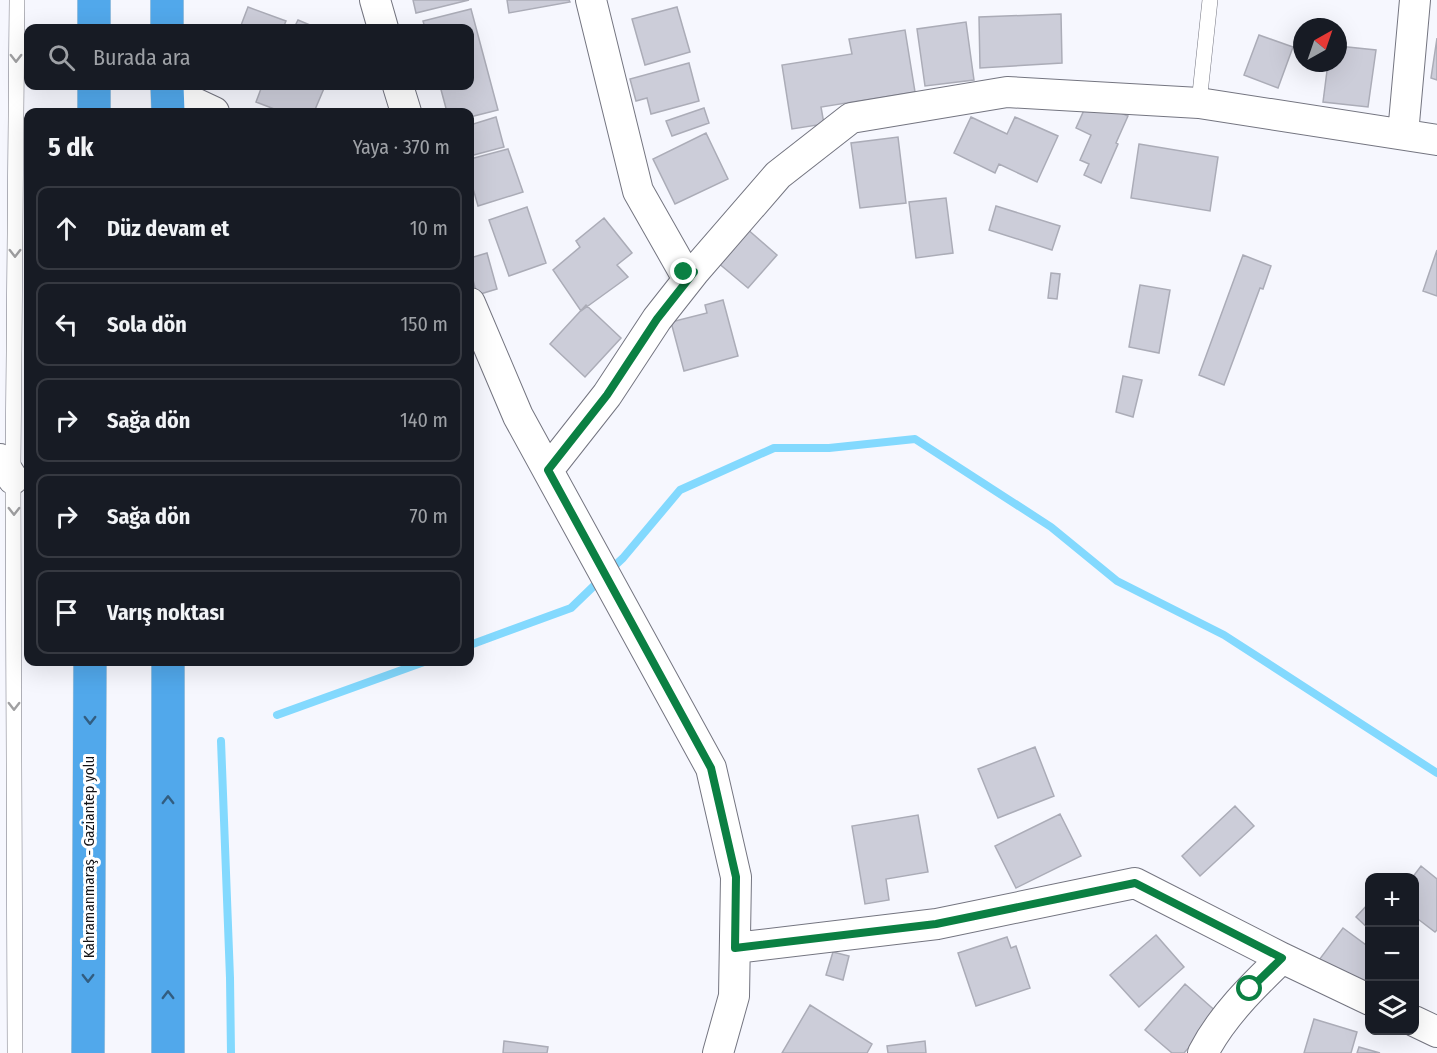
<!DOCTYPE html>
<html lang="tr">
<head>
<meta charset="utf-8">
<style>
	:root { --surface:#171b24; --page:#242831; --text:#f1f3f6; --muted:#9ea1a6; --line:#363941 }
	body { margin:0; font-family:"Fira Sans Condensed",sans-serif; background:var(--page); color:var(--text) }
	.controls { position:absolute; right:18px; bottom:18px; display:grid; overflow:hidden; border-radius:12px; box-shadow:0 6px 24px #0002 }
	.controls button { width:54px; height:54px; display:grid; place-items:center; padding:0; border:0; border-bottom:2px solid var(--line); background:var(--surface); color:var(--text); font:30px sans-serif }
	.compass { position:absolute; left:1293px; top:18px; width:54px; height:54px; border-radius:50%; background:var(--surface); box-shadow:0 6px 24px #0002; rotate:40deg }
	.stop { position:absolute; width:18px; height:18px; margin:-14px; border:4px solid #0b8043; border-radius:50%; background:#fff }
	.stop.end { background:#0b8043; border-color:#fff; box-shadow:0 2px 6px #0008 }
	.list { margin:0; padding:0; list-style:none }
	h2 { display:flex; justify-content:space-between; align-items:center; height:78px; margin:0; padding:0 24px; font-size:26px }
	h2 small { font-size:20px; font-weight:400; color:var(--muted) }
	.list li { display:grid; grid-template-columns:39px 1fr auto; gap:18px; align-items:center; box-sizing:border-box; height:84px; margin:0 12px 12px; padding:0 12px; border:2px solid var(--line); border-radius:12px }
	.list b { display:block; font-size:22px; white-space:nowrap }
	.list em { font-size:20px; font-style:normal; color:var(--muted) }
	.icon { flex:none; width:33px; height:33px; fill:none; stroke:currentColor; stroke-width:2; stroke-linecap:round; stroke-linejoin:round }
	.map { position:relative; flex:none; width:1437px; height:1053px; overflow:hidden }
	.search { position:absolute; background:var(--surface); box-shadow:0 6px 24px #0002; left:24px; top:24px; width:450px; height:66px; display:flex; align-items:center; gap:15px; box-sizing:border-box; padding:0 21px; border-radius:12px; color:var(--muted); font-size:22px }
	.panel { position:absolute; background:var(--surface); box-shadow:0 6px 24px #0002; left:24px; top:108px; width:450px; height:558px; border-radius:12px }
	.map>svg:first-child { display:block }
	.lines { fill:none; stroke-linecap:round; stroke-linejoin:round }
	.stream { stroke:#83d9fe; stroke-width:8 }
	.building { fill:#cccdd9; stroke:#abacb7; stroke-width:1.5 }
	.lane-casing { stroke:#747580; stroke-width:16 }
	.street-casing { stroke:#747580; stroke-width:32 }
	.highway-casing { stroke:#d4d4d5; stroke-width:34 }
	.lane { stroke:#fff; stroke-width:15 }
	.street { stroke:#fff; stroke-width:30 }
	.highway { stroke:#51a8eb; stroke-width:33 }
	.oneway { stroke:#a0a0a2 }
	.oneway2 { stroke:#325d80 }
	.route { stroke:#0b8043; stroke-width:8 }
	.labels { text-anchor:middle; dominant-baseline:central; stroke-width:6; stroke-linejoin:round; paint-order:stroke }
	.street-label { font-size:15px; fill:#121216; stroke:#fff }
</style>
</head>
<body>
<div class="map">
<svg width="1437" height="1053" viewBox="0 0 1437 1053">
	<rect width="100%" height="100%" fill="#f6f7fe"/>
	<g class="lines">
		<path class="stream" d="M 609,571 L 623,558 L 680,490 L 774,448 L 829,448 L 915,439 L 1051,527 L 1117,581 L 1224,635 L 1437,773
			M 470,645 L 571,608 L 600,580
			M 277,715 L 424,662
			M 221,741 L 230,978 L 231,1053"/>
	</g>
	<path class="building" d="M 413,0 L 469,0 L 416,13 Z
		M 507,0 L 569,0 L 570,2 L 509,13 Z
		M 248,7 L 286,21 L 283,28 L 240,28 Z
		M 677,7 L 690,52 L 645,65 L 632,19 Z
		M 471,9 L 498,110 L 470,117 L 470,112 L 447,112 L 440,86 L 470,86 L 470,28 L 425,28 L 423,21 Z
		M 1061,14 L 1062,63 L 980,68 L 979,17 Z
		M 298,20 L 317,28 L 294,28 Z
		M 966,22 L 974,80 L 925,86 L 917,29 Z
		M 905,30 L 915,92 L 821,107 L 824,124 L 792,129 L 782,65 L 852,54 L 849,39 Z
		M 1259,35 L 1293,47 L 1278,88 L 1244,75 Z
		M 1437,38 L 1437,80 L 1431,78 Z
		M 1338,46 L 1376,50 L 1368,107 L 1323,102 L 1328,63 L 1338,63 Z
		M 689,63 L 699,101 L 651,114 L 647,98 L 636,101 L 630,79 Z
		M 262,86 L 325,86 L 314,112 L 282,112 L 256,102 Z
		M 1089,99 L 1128,116 L 1116,143 L 1118,144 L 1101,183 L 1084,175 L 1089,164 L 1080,160 L 1091,135 L 1076,128 Z
		M 704,108 L 709,123 L 672,136 L 666,121 Z
		M 496,117 L 504,147 L 470,156 L 470,125 Z
		M 971,117 L 1007,134 L 1015,117 L 1058,136 L 1037,182 L 999,164 L 995,173 L 954,153 Z
		M 706,133 L 728,179 L 675,204 L 653,159 Z
		M 898,137 L 906,203 L 860,208 L 851,143 Z
		M 1139,144 L 1218,157 L 1210,211 L 1131,198 Z
		M 508,149 L 523,192 L 478,206 L 470,178 L 470,159 Z
		M 946,198 L 953,253 L 916,258 L 909,202 Z
		M 996,206 L 1060,226 L 1052,250 L 989,230 Z
		M 527,207 L 546,263 L 509,276 L 489,220 Z
		M 604,218 L 632,253 L 617,265 L 628,277 L 581,311 L 553,270 L 580,247 L 576,241 Z
		M 746,228 L 777,255 L 748,288 L 717,262 Z
		M 1437,250 L 1437,296 L 1423,291 Z
		M 487,253 L 497,289 L 477,295 L 470,269 L 470,258 Z
		M 1243,255 L 1271,266 L 1263,289 L 1260,288 L 1224,385 L 1199,375 Z
		M 1051,273 L 1060,274 L 1057,299 L 1048,298 Z
		M 1140,285 L 1170,290 L 1159,353 L 1129,347 Z
		M 723,300 L 738,356 L 684,371 L 671,322 L 707,313 L 705,305 Z
		M 586,305 L 621,338 L 585,377 L 550,344 Z
		M 1123,376 L 1142,380 L 1133,417 L 1116,412 Z
		M 1035,747 L 1054,796 L 998,818 L 978,769 Z
		M 1235,806 L 1254,826 L 1200,876 L 1182,856 Z
		M 1060,814 L 1081,856 L 1016,888 L 995,846 Z
		M 918,815 L 928,872 L 886,879 L 889,900 L 865,904 L 852,826 Z
		M 1421,866 L 1437,879 L 1437,930 L 1435,932 L 1414,916 L 1414,878 L 1412,878 Z
		M 1370,902 L 1370,930 L 1356,917 Z
		M 1343,928 L 1370,948 L 1370,983 L 1362,993 L 1319,960 Z
		M 1156,935 L 1184,967 L 1139,1007 L 1110,975 Z
		M 1007,937 L 1011,948 L 1016,946 L 1030,988 L 976,1006 L 958,953 Z
		M 833,952 L 849,956 L 843,980 L 826,975 Z
		M 1185,984 L 1219,1014 L 1184,1053 L 1172,1053 L 1145,1030 Z
		M 810,1005 L 872,1044 L 867,1053 L 782,1053 Z
		M 1314,1019 L 1357,1032 L 1351,1053 L 1304,1053 Z
		M 504,1041 L 548,1047 L 547,1053 L 503,1053 Z
		M 925,1041 L 926,1053 L 888,1053 L 887,1046 Z
		M 1359,1047 L 1380,1053 L 1357,1053 Z"/>
	<g class="lines">
		<g class="lane-casing">
			<path id="lane" d="M 1199,103 L 1210,0
				M 15,1053 L 13,470 L 17,0"/>
		</g>
		<g class="street-casing">
			<path id="street" d="M 375,0 L 383,28
				M 591,0 L 638,191 L 684,272 L 694,272
				M 398,86 L 406,112
				M 167,90 L 214,112
				M 1403,134 L 1415,0
				M 470,303 L 518,416 L 711,768 L 736,877 L 734,996 L 718,1053
				M 0,459 L 13,479
				M 548,470 L 607,395 L 657,319 L 694,272 L 778,175 L 851,118 L 1007,92 L 1199,103 L 1437,140
				M 735,948 L 937,924 L 1135,883 L 1282,958 L 1370,1000
				M 1414,1021 L 1437,1032
				M 1203,1053 C 1222,1016 1253,986 1282,958"/>
		</g>
		<g class="highway-casing">
			<path id="highway" d="M 167,0 L 167,28
				M 94,28 L 94,0
				M 167,86 L 168,112
				M 94,112 L 94,86
				M 168,662 L 168,1053
				M 88,1053 L 90,662"/>
		</g>
		<use href="#lane" class="lane"/>
		<use href="#street" class="street"/>
		<use href="#highway" class="highway"/>
	</g>
	<defs><path id="oneway-chevron" d="M-2-3.5L2.5 0L-2 3.5" fill="none" stroke-width="1.6" stroke-linecap="round" stroke-linejoin="round" transform="scale(1.5)"/></defs>
	<g class="oneway">
		<use href="#oneway-chevron" transform="translate(16 58) rotate(90)"/>
		<use href="#oneway-chevron" transform="translate(15 253) rotate(90)"/>
		<use href="#oneway-chevron" transform="translate(14 511) rotate(90)"/>
		<use href="#oneway-chevron" transform="translate(14 706) rotate(90)"/>
	</g>
	<g class="oneway2">
		<use href="#oneway-chevron" transform="translate(90 720) rotate(90)"/>
		<use href="#oneway-chevron" transform="translate(168 800) rotate(-90)"/>
		<use href="#oneway-chevron" transform="translate(88 978) rotate(90)"/>
		<use href="#oneway-chevron" transform="translate(168 995) rotate(-90)"/>
	</g>
	<g class="lines">
		<path class="route" d="M 684,272 L 694,272 L 657,319 L 607,395 L 548,470 L 711,768 L 736,877 L 735,948 L 936,924 L 1135,883 L 1282,958 L 1250,989"/>
	</g>
	<g class="labels">
		<g class="street-label">
			<text transform="translate(89 857) rotate(-90)">Kahramanmaraş - Gaziantep yolu</text>
		</g>
	</g>
</svg>
<div class="controls">
<button>+</button>
<button>−</button>
<button><svg class="icon" aria-label="layers" viewBox="0 0 24 24"><path d="M12 4l9 5-9 5-9-5zM3 14l9 5 9-5"/></svg></button>
</div>
<svg class="compass" viewBox="-18 -18 36 36"><path d="M0-13l5 13h-10z" fill="#e53935"/><path d="M0 13l5-13h-10z" fill="#9ea1a6"/></svg>
<div class="stop" style="left:1250px;top:989px"></div>
<div class="stop end" style="left:684px;top:272px"></div>
<div class="search"><svg class="icon" aria-label="search" viewBox="0 0 24 24"><circle cx="10" cy="10" r="6"/><path d="M15 15l6 6"/></svg>Burada ara</div>
<section class="panel">
<h2>5 dk<small>Yaya · 370 m</small></h2>
<ul class="list">
<li><svg class="icon" aria-label="ahead" viewBox="0 0 24 24"><path d="M12 20V5M6 11l6-6 6 6"/></svg><div><b>Düz devam et</b></div><em>10 m</em></li>
<li><svg class="icon" aria-label="left" viewBox="0 0 24 24"><path d="M17 20v-9H6M10 6l-5 5 5 5"/></svg><div><b>Sola dön</b></div><em>150 m</em></li>
<li><svg class="icon" aria-label="right" viewBox="0 0 24 24"><path d="M7 20v-9h11M14 6l5 5-5 5"/></svg><div><b>Sağa dön</b></div><em>140 m</em></li>
<li><svg class="icon" aria-label="right" viewBox="0 0 24 24"><path d="M7 20v-9h11M14 6l5 5-5 5"/></svg><div><b>Sağa dön</b></div><em>70 m</em></li>
<li><svg class="icon" aria-label="arrive" viewBox="0 0 24 24"><path d="M6 21V4h12l-3 4 3 4H6"/></svg><div><b>Varış noktası</b></div></li>
</ul>
</section>
</div>
</body>
</html>
